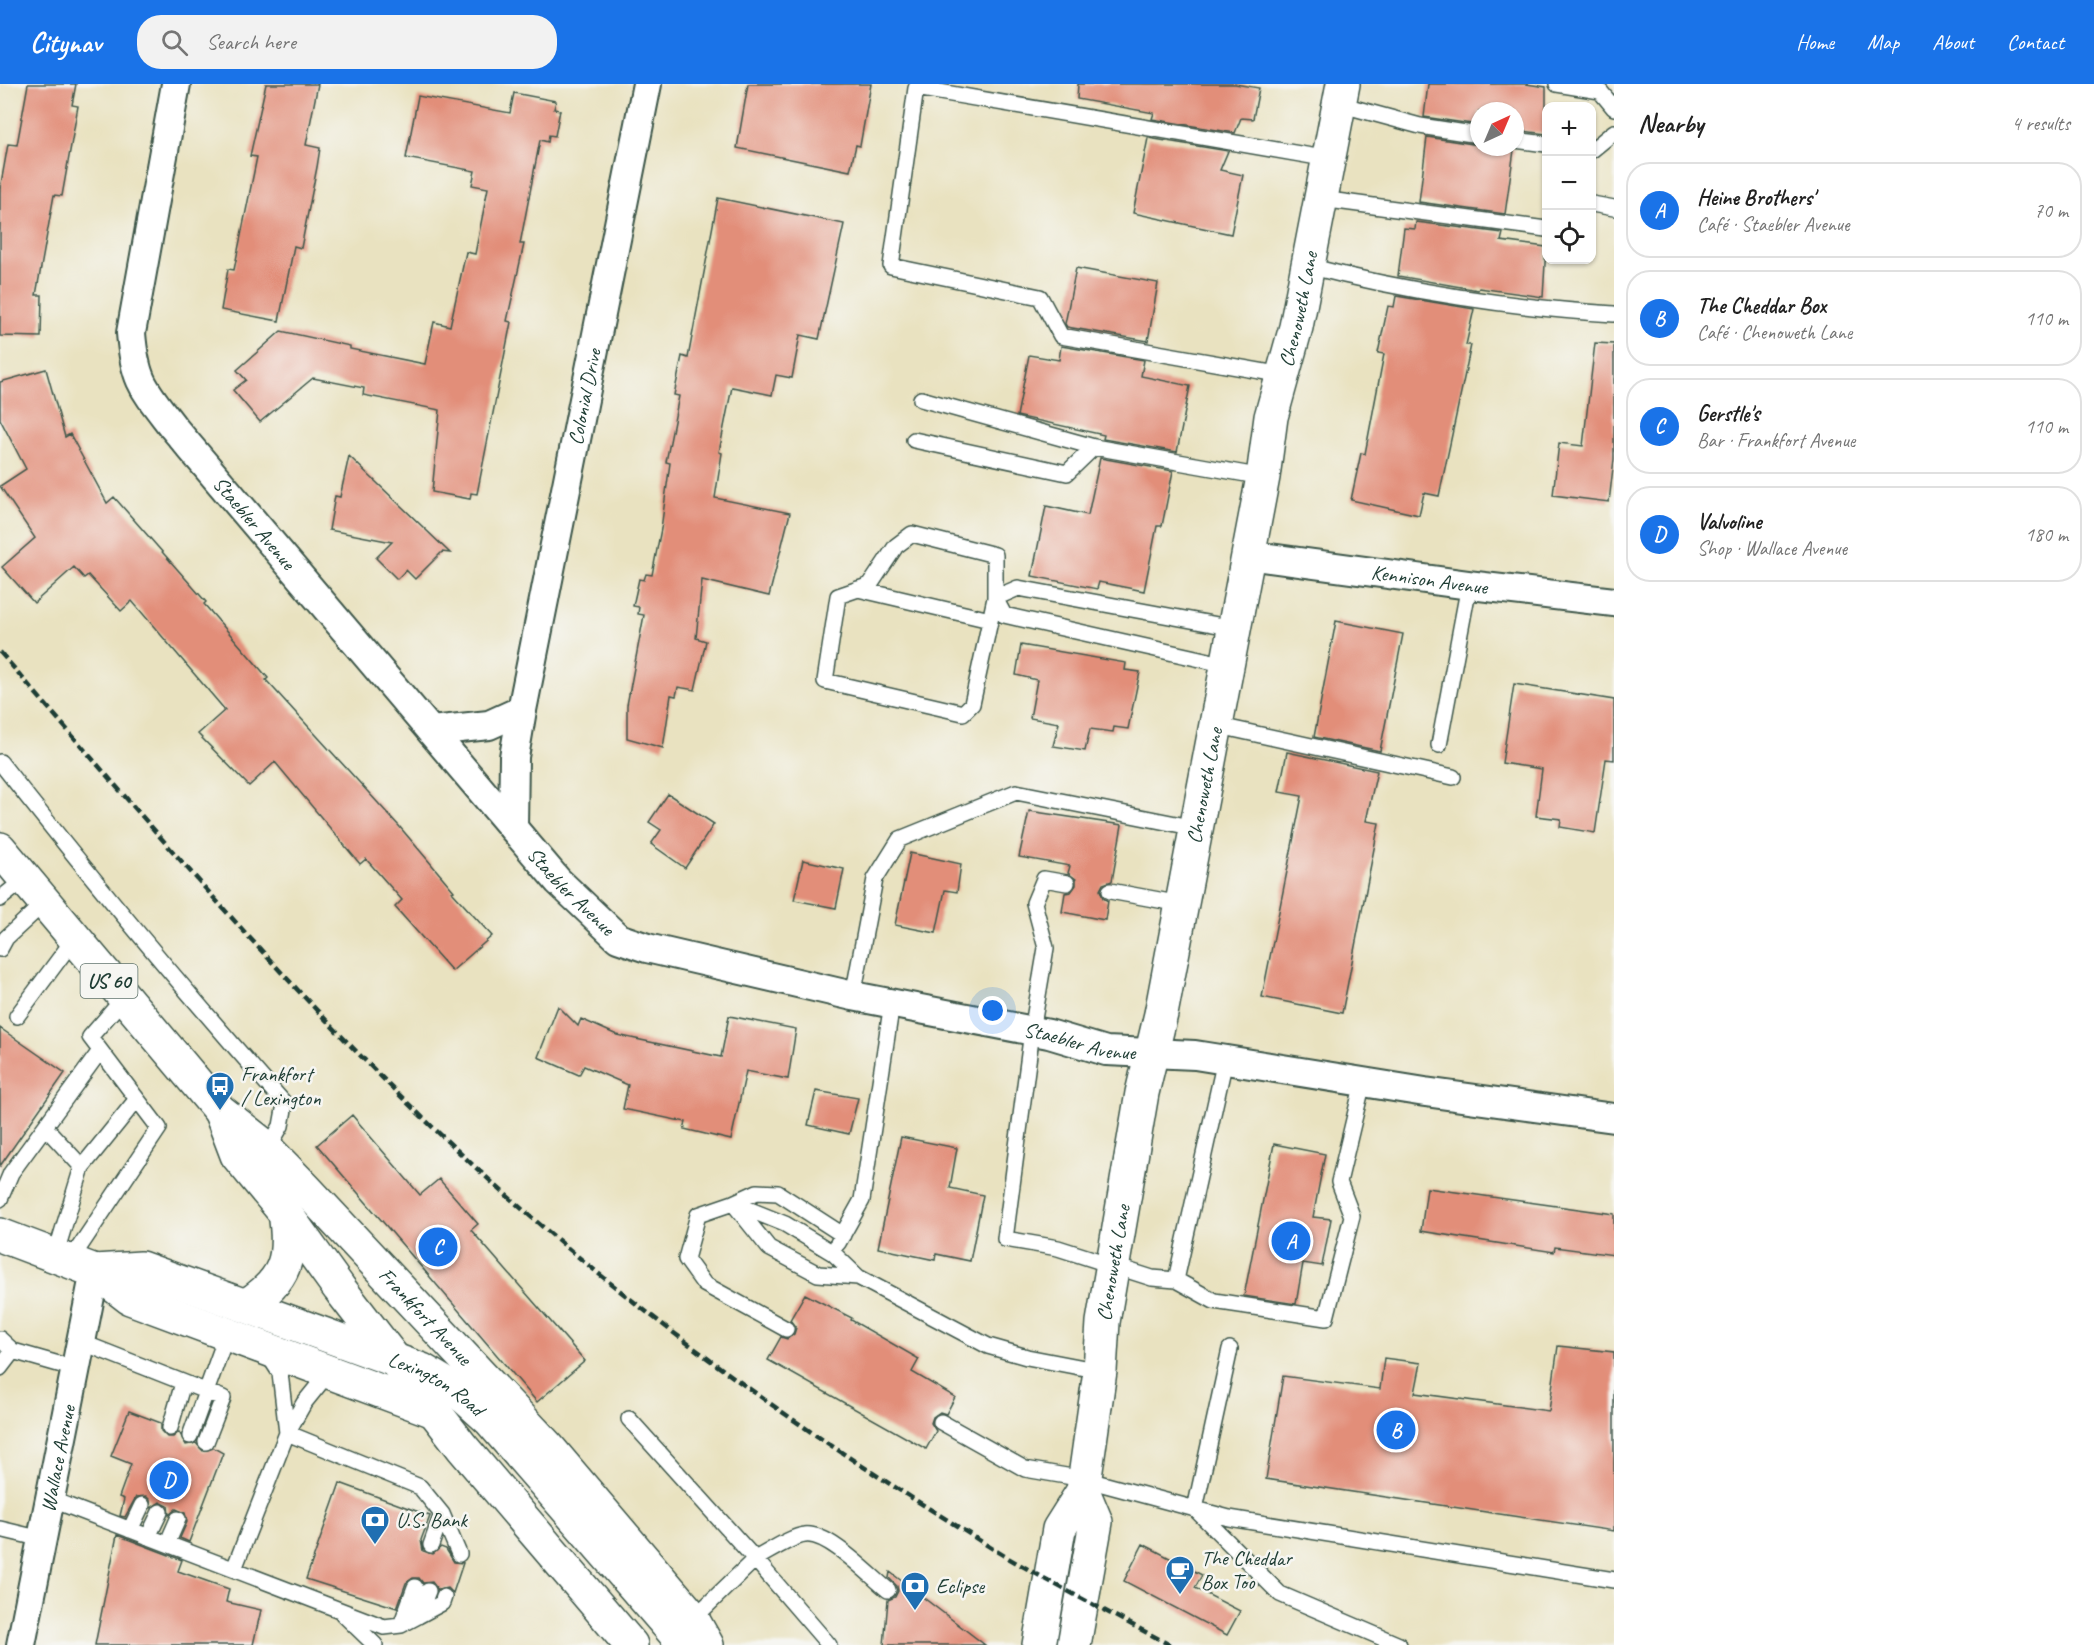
<!DOCTYPE html>
<html lang="en">
<head>
<meta charset="utf-8">
<style>
	:root { --surface:#fff; --page:#f2f2f2; --text:#222; --muted:#767676; --line:#e0e0e0; --accent:#1a73e8 }
	body { margin:0; font-family:Caveat,sans-serif; background:var(--page); color:var(--text) }
	.controls { position:absolute; right:18px; top:18px; display:grid; overflow:hidden; border-radius:12px; box-shadow:0 2px 4px #0004 }
	.controls button { width:54px; height:54px; display:grid; place-items:center; padding:0; border:0; border-bottom:2px solid var(--line); background:var(--surface); color:var(--text); font:30px sans-serif }
	.compass { position:absolute; left:1470px; top:18px; width:54px; height:54px; border-radius:50%; background:var(--surface); box-shadow:0 2px 4px #0004; rotate:44deg }
	.you { position:absolute; left:993px; top:927px; width:21px; height:21px; margin:-15px; border:4px solid #fff; border-radius:50%; background:#1a73e8; box-shadow:0 0 0 9px #1a73e833 }
	.badge { display:grid; place-items:center; width:39px; height:39px; border-radius:50%; background:var(--accent); color:#fff; font-size:20px; font-weight:700 }
	.pin { position:absolute; translate:-50% -50%; border:3px solid #fff; box-shadow:0 2px 6px #0006 }
	.list { margin:0; padding:0; list-style:none }
	h2 { display:flex; justify-content:space-between; align-items:center; height:78px; margin:0; padding:0 24px; font-size:26px }
	h2 small { font-size:20px; font-weight:400; color:var(--muted) }
	.list li { display:grid; grid-template-columns:39px 1fr auto; gap:18px; align-items:center; box-sizing:border-box; height:96px; margin:0 12px 12px; padding:0 12px; border:2px solid var(--line); border-radius:24px }
	.list b { display:block; font-size:22px; white-space:nowrap }
	.list p { margin:0; font-size:20px; white-space:nowrap; color:var(--muted) }
	.list em { font-size:20px; font-style:normal; color:var(--muted) }
	.icon { flex:none; width:33px; height:33px; fill:none; stroke:currentColor; stroke-width:2; stroke-linecap:round; stroke-linejoin:round }
	.map { position:relative; flex:none; width:1614px; height:1561px; overflow:hidden }
	header { display:flex; align-items:center; gap:36px; box-sizing:border-box; height:84px; padding:0 30px; background:var(--accent); color:#fff }
	header strong { font-size:28px }
	nav { display:flex; gap:33px; margin-inline-start:auto; font-size:21px }
	.search { width:420px; height:54px; background:var(--page); display:flex; align-items:center; gap:15px; box-sizing:border-box; padding:0 21px; border-radius:24px; color:var(--muted); font-size:22px }
	main { display:flex }
	aside { flex:1; background:var(--surface) }
	.map>svg:first-child { display:block }
	.building { fill:#e28e79 }
	.lines { fill:none; stroke-linecap:round; stroke-linejoin:round }
	.service-casing { stroke:#3d5649; stroke-width:18 }
	.minor-casing { stroke:#3d5649; stroke-width:32 }
	.secondary-casing { stroke:#3d5649; stroke-width:36 }
	.primary-casing { stroke:#3d5649; stroke-width:36 }
	.service { stroke:#fff; stroke-width:15 }
	.minor { stroke:#fff; stroke-width:28 }
	.secondary { stroke:#fff; stroke-width:33 }
	.primary { stroke:#fff; stroke-width:33 }
	.rail { stroke:#1f3d34; stroke-width:4.5; stroke-dasharray:9 4.5; stroke-linecap:butt }
	.labels { text-anchor:middle; dominant-baseline:central; stroke-width:5; stroke-linejoin:round; paint-order:stroke }
	.shield { fill:#f6f6f2; stroke:#60746d; stroke-width:1.5 }
	.shield-label { font-size:20px; font-weight:bold; fill:#1f3d34 }
	.street-label { font-size:21px; fill:#1f3d34; stroke:#f6f6f2 }
	.poi-label { font-size:21px; fill:#1f3d34; stroke:#f6f6f2; text-anchor:start }
</style>
</head>
<body>
<header>
<strong>Citynav</strong>
<div class="search"><svg class="icon" aria-label="search" viewBox="0 0 24 24"><circle cx="10" cy="10" r="6"/><path d="M15 15l6 6"/></svg>Search here</div>
<nav><a>Home</a><a>Map</a><a>About</a><a>Contact</a></nav>
</header>
<main>
<div class="map">
<svg width="1614" height="1561" viewBox="0 0 1614 1561">
	<rect width="100%" height="100%" fill="#f6f6f2"/>
	<filter id="ink" filterUnits="userSpaceOnUse"><feTurbulence type="fractalNoise" baseFrequency=".0167" numOctaves="2"/><feDisplacementMap in="SourceGraphic" scale="12" xChannelSelector="R" yChannelSelector="G"/><feConvolveMatrix kernelMatrix="1 2 1 2 8 2 1 2 1" color-interpolation-filters="sRGB"/></filter>
	<filter id="wash" filterUnits="userSpaceOnUse"><feTurbulence type="fractalNoise" baseFrequency=".008" numOctaves="4" result="noise"/><feDisplacementMap in="SourceGraphic" scale="24" xChannelSelector="R" yChannelSelector="G"/><feGaussianBlur stdDeviation="1.35" result="paint"/><feColorMatrix in="noise" values="0 0 0 0 0 0 0 0 0 0 0 0 0 0 0 0 0 1.4 0 .05"/><feComposite in="paint" operator="in"/></filter>
	<g filter="url(#wash)">
		<rect width="100%" height="100%" fill="#e9e2c0"/>
		<g id="blocks">
			<path class="building" d="M 28,0 L 76,0 L 72,21 L 78,22 L 62,112 L 54,111 L 36,211 L 42,211 L 41,253 L 0,252 L 0,105 L 8,60 L 17,61 Z
				M 266,0 L 318,0 L 306,61 L 320,64 L 317,83 L 301,164 L 294,162 L 279,237 L 221,226 L 228,185 L 234,186 L 257,73 L 250,72 Z
				M 748,0 L 871,0 L 860,62 L 856,61 L 850,87 L 737,64 Z
				M 1078,0 L 1235,0 L 1259,4 L 1253,35 L 1241,34 L 1235,49 L 1152,35 L 1154,29 L 1077,15 Z
				M 1428,0 L 1526,0 L 1546,3 L 1546,50 L 1515,46 L 1515,27 L 1479,27 L 1479,41 L 1424,33 Z
				M 514,9 L 556,17 L 554,25 L 560,26 L 555,52 L 549,51 L 548,58 L 540,56 L 520,160 L 524,160 L 507,237 L 511,238 L 477,410 L 471,409 L 470,415 L 432,408 L 440,326 L 363,311 L 364,304 L 313,294 L 260,338 L 233,306 L 246,296 L 237,286 L 281,247 L 350,262 L 350,265 L 425,280 L 434,238 L 450,242 L 466,168 L 475,170 L 488,104 L 472,101 L 475,87 L 406,74 L 418,12 L 510,29 Z
				M 1427,53 L 1479,61 L 1479,63 L 1508,63 L 1514,66 L 1505,130 L 1419,118 Z
				M 1148,54 L 1228,67 L 1220,86 L 1243,91 L 1231,150 L 1133,129 Z
				M 718,114 L 844,140 L 819,255 L 800,251 L 792,294 L 776,291 L 772,311 L 732,303 L 719,368 L 722,369 L 715,414 L 790,429 L 769,512 L 702,496 L 696,554 L 706,557 L 695,606 L 678,603 L 676,612 L 671,611 L 663,664 L 627,654 L 627,621 L 644,531 L 638,530 L 639,523 L 633,522 L 639,495 L 644,496 L 646,490 L 652,491 L 661,445 L 670,379 L 666,378 L 679,312 L 674,311 L 682,272 L 688,274 Z
				M 1416,138 L 1503,149 L 1501,157 L 1546,163 L 1543,213 L 1479,204 L 1478,206 L 1398,192 L 1404,144 L 1415,145 Z
				M 1076,184 L 1158,199 L 1148,257 L 1067,243 L 1065,240 Z
				M 1396,212 L 1474,225 L 1466,261 L 1471,261 L 1439,412 L 1424,409 L 1419,431 L 1351,416 L 1361,369 L 1365,370 L 1384,270 L 1378,269 L 1388,222 L 1394,223 Z
				M 1595,259 L 1614,260 L 1614,375 L 1609,418 L 1553,411 L 1559,359 L 1583,362 Z
				M 1061,262 L 1144,276 L 1141,292 L 1190,302 L 1177,368 L 1103,355 L 1104,351 L 1017,332 L 1029,271 L 1059,276 Z
				M 46,285 L 65,353 L 70,350 L 107,419 L 114,413 L 206,518 L 204,520 L 268,594 L 266,596 L 399,742 L 454,807 L 452,808 L 492,852 L 452,887 L 395,823 L 402,816 L 366,775 L 360,780 L 275,678 L 249,702 L 198,650 L 225,626 L 132,517 L 121,527 L 88,491 L 84,494 L 74,483 L 34,519 L 2,483 L 35,454 L 0,402 L 26,385 L 0,335 L 0,298 Z
				M 349,372 L 450,469 L 442,468 L 415,495 L 406,486 L 397,495 L 376,474 L 392,458 L 329,446 L 335,412 L 340,413 Z
				M 1100,374 L 1173,387 L 1162,442 L 1157,442 L 1144,507 L 1099,498 L 1097,505 L 1032,492 L 1046,422 L 1088,431 Z
				M 1336,537 L 1403,550 L 1380,667 L 1314,653 Z
				M 1021,561 L 1126,579 L 1125,586 L 1140,588 L 1128,645 L 1114,643 L 1113,648 L 1090,645 L 1085,667 L 1053,662 L 1059,639 L 1030,634 L 1037,596 L 1016,591 Z
				M 1514,600 L 1614,616 L 1614,676 L 1606,675 L 1595,749 L 1560,743 L 1561,735 L 1536,732 L 1542,685 L 1502,679 Z
				M 1287,668 L 1377,687 L 1366,737 L 1379,739 L 1342,929 L 1262,913 L 1302,712 L 1279,708 Z
				M 668,710 L 714,740 L 685,784 L 651,760 L 661,746 L 649,738 Z
				M 1029,727 L 1122,741 L 1112,797 L 1103,800 L 1100,806 L 1103,814 L 1108,817 L 1105,836 L 1062,828 L 1065,809 L 1071,808 L 1076,801 L 1076,795 L 1068,789 L 1070,782 L 1019,773 Z
				M 910,769 L 961,780 L 957,808 L 945,806 L 936,849 L 895,841 Z
				M 803,776 L 844,785 L 836,824 L 794,816 Z
				M 558,922 L 578,942 L 581,935 L 617,951 L 721,973 L 729,932 L 796,945 L 788,995 L 746,987 L 731,1056 L 684,1045 L 686,1038 L 623,1025 L 628,1001 L 584,982 L 579,991 L 538,973 Z
				M 0,944 L 65,989 L 0,1082 Z
				M 816,1007 L 858,1014 L 849,1050 L 808,1041 Z
				M 352,1031 L 420,1111 L 439,1095 L 478,1140 L 471,1146 L 585,1277 L 537,1318 L 317,1061 Z
				M 901,1053 L 957,1064 L 950,1104 L 983,1111 L 970,1177 L 936,1170 L 935,1176 L 878,1164 Z
				M 1274,1060 L 1325,1070 L 1313,1133 L 1331,1135 L 1322,1182 L 1303,1179 L 1296,1220 L 1244,1212 Z
				M 1427,1104 L 1614,1130 L 1614,1171 L 1555,1163 L 1554,1168 L 1421,1147 Z
				M 805,1210 L 852,1234 L 851,1236 L 919,1275 L 912,1288 L 955,1313 L 946,1330 L 940,1328 L 933,1333 L 931,1339 L 936,1347 L 926,1365 L 768,1276 L 781,1253 L 787,1255 L 794,1250 L 796,1244 L 790,1236 Z
				M 1558,1262 L 1614,1268 L 1614,1447 L 1266,1395 L 1283,1292 L 1380,1305 L 1384,1274 L 1421,1279 L 1415,1309 L 1549,1327 Z
				M 129,1327 L 161,1339 L 161,1347 L 167,1353 L 173,1353 L 179,1348 L 186,1361 L 196,1359 L 203,1367 L 214,1364 L 223,1369 L 189,1458 L 180,1454 L 187,1438 L 185,1429 L 176,1425 L 169,1431 L 168,1422 L 160,1418 L 151,1424 L 150,1416 L 146,1412 L 136,1413 L 125,1433 L 120,1432 L 124,1415 L 119,1413 L 131,1380 L 111,1372 Z
				M 340,1399 L 430,1432 L 421,1456 L 423,1467 L 433,1470 L 441,1463 L 446,1465 L 454,1478 L 463,1479 L 453,1509 L 448,1504 L 438,1506 L 432,1498 L 423,1499 L 419,1494 L 413,1494 L 406,1499 L 397,1524 L 306,1495 Z
				M 117,1451 L 182,1476 L 178,1487 L 229,1505 L 226,1518 L 261,1526 L 253,1561 L 95,1561 Z
				M 1143,1460 L 1202,1491 L 1195,1504 L 1240,1527 L 1227,1551 L 1124,1497 Z
				M 890,1488 L 985,1561 L 884,1561 L 888,1516 L 895,1513 L 898,1507 L 897,1502 L 889,1494 Z"/>
		</g>
	</g>
	<g filter="url(#ink)">
		<use href="#blocks" fill-opacity="0" stroke="#3d5649" stroke-width="1.5"/>
		<g class="lines">
			<g class="service-casing">
				<path id="service" d="M 1557,0 L 1600,7 L 1614,24
					M 1339,20 L 1420,42 L 1479,51
					M 1515,56 L 1546,60
					M 1592,66 L 1614,48
					M 1321,115 L 1546,145
					M 1592,120 L 1614,124
					M 1308,182 C 1403,207 1515,224 1614,230
					M 1283,291 L 1061,252 L 1040,213 L 891,182 L 916,4 L 1329,75
					M 921,315 L 1094,363 L 1263,393
					M 914,356 L 1067,389 L 1094,363
					M 912,450 L 995,471 L 995,514 L 972,620 L 963,629 L 825,597 L 838,512 L 870,501 L 896,462 Z
					M 858,505 L 990,536
					M 1227,581 L 1004,531 L 995,514 L 1018,504 L 1234,544
					M 1215,641 L 1453,693
					M 1439,661 L 1469,501
					M 0,678 C 92,795 186,909 285,1020 L 281,1042 L 267,1066
					M 1067,799 L 1044,795 L 1034,819 L 1046,864 L 1032,947 L 1005,1155 L 1058,1164 L 1152,1194 L 1176,1196 L 1225,976
					M 1110,807 L 1181,820
					M 0,815 L 25,795
					M 0,865 L 6,854 L 44,819
					M 853,912 L 875,795 L 900,755 L 1016,708 L 1196,744
					M 17,932 L 74,855
					M 45,1043 L 82,1083
					M 0,1115 L 11,1089 L 100,967
					M 843,1151 L 778,1109 L 757,1108 L 733,1119 L 769,1164 L 818,1190 L 858,1193
					M 838,1159 L 862,1116 L 892,919
					M 55,1172 L 82,1083 L 137,1015
					M 70,1177 L 159,1044 L 90,953 L 124,914
					M 1176,1196 L 1214,1217 L 1326,1234 L 1352,1132 L 1339,1098 L 1363,998
					M 786,1245 L 704,1200 L 686,1175 L 698,1131 L 733,1119 L 785,1140 L 833,1169 L 858,1193 L 988,1262 L 1027,1273 L 1100,1287
					M 0,1255 L 13,1267 L 76,1285
					M 81,1258 L 223,1314 L 206,1358
					M 1230,1265 L 1195,1425 L 1280,1510 L 1399,1561
					M 269,1272 L 280,1289 L 287,1349
					M 0,1284 L 13,1267
					M 629,1335 L 755,1475 C 767,1469 792,1452 805,1451 C 829,1448 870,1492 888,1506
					M 941,1338 L 1025,1385 L 1084,1395 L 1229,1434 L 1614,1496
					M 170,1344 L 183,1299
					M 287,1349 L 420,1403 L 442,1430 L 459,1470
					M 190,1352 L 227,1250
					M 50,1415 L 384,1543 L 401,1541 L 418,1532 L 428,1507
					M 0,1445 L 42,1455
					M 130,1446 L 142,1421
					M 148,1453 L 160,1428
					M 167,1460 L 178,1435
					M 431,1461 L 442,1430
					M 234,1485 L 287,1349 L 304,1319 L 329,1288
					M 343,1530 L 375,1561
					M 418,1532 L 442,1519 L 444,1513
					M 691,1537 L 755,1475 L 829,1561
					M 401,1541 L 415,1503"/>
			</g>
			<g class="minor-casing">
				<g id="minor">
					<path id="s1" d="M 176,0 L 131,249 C 135,298 144,305 173,343 L 558,797 L 618,854 L 647,864 L 853,912 L 1049,950 L 1106,967 L 1195,971 L 1425,1008 L 1614,1034"/>
					<path id="s2" d="M 1247,471 L 1469,501 L 1614,518"/>
					<path d="M 431,647 L 489,641 L 522,626"/>
					<path id="s3" d="M 513,744 L 514,673 L 522,626 L 647,0"/>
					<path id="s4" d="M 21,1561 L 95,1187"/>
				</g>
			</g>
			<g class="secondary-casing">
				<g id="secondary">
					<path id="s5" d="M 1039,1561 L 1059,1445 L 1083,1407 L 1100,1287 L 1103,1238 L 1142,1009 L 1161,930 L 1263,393 L 1271,333 L 1296,243 L 1343,0"/>
					<path d="M 1074,1561 L 1096,1438 L 1083,1407"/>
				</g>
			</g>
			<g class="primary-casing">
				<g id="primary">
					<path id="s6" d="M 0,765 L 220,1027 L 262,1060 L 306,1105 L 547,1362 L 689,1529 L 707,1561"/>
					<path d="M 221,1029 L 237,1071 L 285,1129 L 339,1204 L 462,1363 L 631,1561"/>
					<path d="M 0,1151 L 95,1187 L 130,1214 L 434,1327"/>
					<path id="s7" d="M 95,1187 L 141,1184 L 422,1286 L 459,1308 L 490,1336 L 685,1561"/>
					<path d="M 247,1221 C 286,1196 292,1174 285,1129"/>
				</g>
			</g>
			<use href="#service" class="service"/>
			<use href="#minor" class="minor"/>
			<use href="#secondary" class="secondary"/>
			<use href="#primary" class="primary"/>
			<path class="rail" d="M 0,568 C 153,744 302,924 474,1082 C 615,1211 771,1327 933,1427 C 964,1446 994,1467 1026,1484 C 1073,1511 1122,1535 1170,1561"/>
		</g>
	</g>
	<defs>
		<g id="bus-pin" transform="scale(1.5)"><path d="M0 17L-7.5 6A9.5 9.5 0 1 1 7.5 6Z" fill="#1f6fb2" stroke="#f6f6f2"/><path d="M-5-6H5V4H4V6H2V4H-2V6H-4V4H-5ZM-3.5-4V0h7V-4ZM-3.5 1.2v1.5H-2V1.2ZM2 1.2v1.5H3.5V1.2Z" fill="#fff"/></g>
		<g id="bank-pin" transform="scale(1.5)"><path d="M0 17L-7.5 6A9.5 9.5 0 1 1 7.5 6Z" fill="#1f6fb2" stroke="#f6f6f2"/><path d="M-6-4H6V4H-6ZM0-2.3a2.3 2.3 0 1 0 0 4.6a2.3 2.3 0 1 0 0-4.6Z" fill="#fff"/></g>
		<g id="cafe-pin" transform="scale(1.5)"><path d="M0 17L-7.5 6A9.5 9.5 0 1 1 7.5 6Z" fill="#1f6fb2" stroke="#f6f6f2"/><path d="M-5.5-4.5H6V0H3Q3 3.5 0 3.5H-2.5Q-5.5 3.5-5.5 0ZM3-3.2v2h1.7v-2ZM-6 4.5H4V6H-6Z" fill="#fff"/></g>
	</defs>
	<g fill-rule="evenodd">
		<use href="#bus-pin" x="220" y="1002"/>
		<use href="#bank-pin" x="375" y="1436"/>
		<use href="#cafe-pin" x="1180" y="1486"/>
		<use href="#bank-pin" x="915" y="1502"/>
	</g>
	<g class="labels">
		<rect class="shield" x="80.5" y="880" width="57" height="34" rx="4.5"/>
		<g class="shield-label">
			<text x="109" y="897">US 60</text>
		</g>
		<g class="street-label">
			<text stroke="none"><textPath href="#s5" startOffset="1365">Chenoweth Lane</textPath></text>
			<text stroke="none"><textPath href="#s3" startOffset="438">Colonial Drive</textPath></text>
			<text stroke="none"><textPath href="#s1" startOffset="484">Staebler Avenue</textPath></text>
			<text stroke="none"><textPath href="#s2" startOffset="184">Kennison Avenue</textPath></text>
			<text stroke="none"><textPath href="#s5" startOffset="879">Chenoweth Lane</textPath></text>
			<text stroke="none"><textPath href="#s1" startOffset="970">Staebler Avenue</textPath></text>
			<text stroke="none"><textPath href="#s1" startOffset="1510">Staebler Avenue</textPath></text>
			<text stroke="none"><textPath href="#s5" startOffset="393">Chenoweth Lane</textPath></text>
			<text stroke="none"><textPath href="#s6" startOffset="633">Frankfort Avenue</textPath></text>
			<text stroke="none"><textPath href="#s7" startOffset="364">Lexington Road</textPath></text>
			<text stroke="none"><textPath href="#s4" startOffset="190">Wallace Avenue</textPath></text>
		</g>
		<g class="poi-label">
			<text x="241" y="990">Frankfort<tspan x="241" dy="24">/ Lexington</tspan></text>
			<text x="396" y="1436">U.S. Bank</text>
			<text x="1201" y="1474">The Cheddar<tspan x="1201" dy="24">Box Too</tspan></text>
			<text x="936" y="1502">Eclipse</text>
		</g>
	</g>
</svg>
<div class="controls">
<button>+</button>
<button>−</button>
<button><svg class="icon" aria-label="locate" viewBox="0 0 24 24"><circle cx="12" cy="12" r="6"/><path d="M12 2v4M12 18v4M2 12h4M18 12h4"/></svg></button>
</div>
<svg class="compass" viewBox="-18 -18 36 36"><path d="M0-13l5 13h-10z" fill="#e53935"/><path d="M0 13l5-13h-10z" fill="#767676"/></svg>
<div class="you"></div>
<div class="pin badge" style="left:1291px;top:1157px">A</div>
<div class="pin badge" style="left:1396px;top:1346px">B</div>
<div class="pin badge" style="left:438px;top:1163px">C</div>
<div class="pin badge" style="left:169px;top:1396px">D</div>
</div>
<aside>
<h2>Nearby<small>4 results</small></h2>
<ul class="list">
<li><span class="badge">A</span><div><b>Heine Brothers'</b><p>Café · Staebler Avenue</p></div><em>70 m</em></li>
<li><span class="badge">B</span><div><b>The Cheddar Box</b><p>Café · Chenoweth Lane</p></div><em>110 m</em></li>
<li><span class="badge">C</span><div><b>Gerstle's</b><p>Bar · Frankfort Avenue</p></div><em>110 m</em></li>
<li><span class="badge">D</span><div><b>Valvoline</b><p>Shop · Wallace Avenue</p></div><em>180 m</em></li>
</ul>
</aside>
</main>
</body>
</html>
